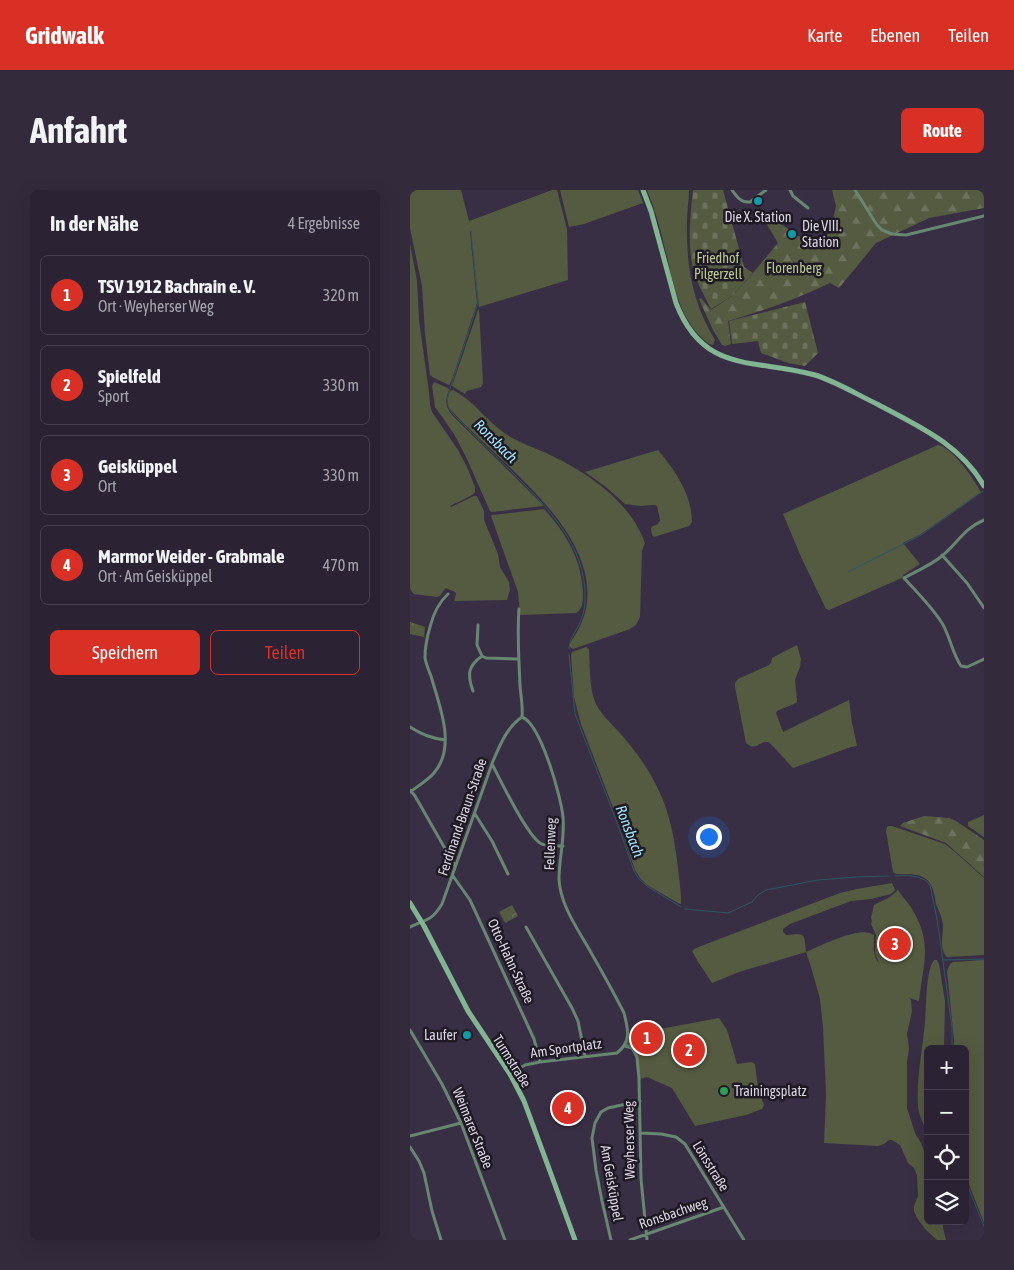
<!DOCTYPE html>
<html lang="de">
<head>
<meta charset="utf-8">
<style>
	:root { --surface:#2b2334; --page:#332b3c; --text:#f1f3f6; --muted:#a6a4ac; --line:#47404f; --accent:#d93025 }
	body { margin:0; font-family:"Asap Condensed",sans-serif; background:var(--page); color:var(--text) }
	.controls { position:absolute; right:15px; bottom:15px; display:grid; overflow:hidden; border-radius:8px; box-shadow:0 5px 20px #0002 }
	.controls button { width:45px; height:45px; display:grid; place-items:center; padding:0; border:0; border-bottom:1px solid var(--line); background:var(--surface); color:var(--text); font:25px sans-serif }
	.you { position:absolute; left:298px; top:646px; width:18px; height:18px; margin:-12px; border:4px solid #fff; border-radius:50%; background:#1a73e8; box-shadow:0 0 0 8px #1a73e833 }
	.badge { display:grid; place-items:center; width:32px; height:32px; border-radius:50%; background:var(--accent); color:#fff; font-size:16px; font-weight:700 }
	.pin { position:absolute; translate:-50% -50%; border:2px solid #fff; box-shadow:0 1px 5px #0006 }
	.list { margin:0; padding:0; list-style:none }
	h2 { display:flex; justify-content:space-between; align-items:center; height:65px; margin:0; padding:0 20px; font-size:21px }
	h2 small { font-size:16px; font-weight:400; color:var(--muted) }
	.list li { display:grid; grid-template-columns:32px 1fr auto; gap:15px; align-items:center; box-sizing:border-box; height:80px; margin:0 10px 10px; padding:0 10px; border:1px solid var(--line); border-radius:8px }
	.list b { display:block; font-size:19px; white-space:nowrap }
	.list p { margin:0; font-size:16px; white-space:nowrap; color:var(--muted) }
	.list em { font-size:16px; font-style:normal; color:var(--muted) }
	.actions { display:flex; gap:10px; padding:15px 20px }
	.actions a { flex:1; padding:11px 0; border:1px solid var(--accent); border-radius:8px; text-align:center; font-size:18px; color:var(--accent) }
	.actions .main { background:var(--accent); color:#fff }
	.icon { flex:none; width:28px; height:28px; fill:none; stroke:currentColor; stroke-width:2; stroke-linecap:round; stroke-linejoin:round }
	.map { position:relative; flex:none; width:574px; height:1050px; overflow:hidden; border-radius:8px }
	header { display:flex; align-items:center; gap:30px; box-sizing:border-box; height:70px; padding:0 25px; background:var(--accent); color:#fff }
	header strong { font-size:24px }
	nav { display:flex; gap:28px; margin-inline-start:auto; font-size:18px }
	.intro { display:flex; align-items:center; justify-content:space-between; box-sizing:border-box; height:120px; padding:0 30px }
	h1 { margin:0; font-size:35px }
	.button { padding:12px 22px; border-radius:8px; background:var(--accent); color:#fff; font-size:18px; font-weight:700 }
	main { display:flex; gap:30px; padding:0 30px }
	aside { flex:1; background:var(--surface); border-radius:8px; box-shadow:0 5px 20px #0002 }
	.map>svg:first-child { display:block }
	.grass { fill:#545b40 }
	.forest { fill:url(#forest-firs) }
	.cemetery { fill:url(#cemetery-stones) }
	.park { fill:url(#park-crowns) }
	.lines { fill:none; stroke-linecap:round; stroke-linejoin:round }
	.stream { stroke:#2f5763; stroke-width:1 }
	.street { stroke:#678771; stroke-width:3 }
	.secondary { stroke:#82b592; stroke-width:5 }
	.culture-dot { fill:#0f9aa8; stroke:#1e1923; stroke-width:2 }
	.leisure-dot { fill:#2e9e5b; stroke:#1e1923; stroke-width:2 }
	.labels { text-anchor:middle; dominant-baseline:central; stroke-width:5; stroke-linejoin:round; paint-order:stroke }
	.poi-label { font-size:14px; fill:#dbd5e3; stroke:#1e1923; text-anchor:start }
	.park-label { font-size:14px; fill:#bbca91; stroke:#1e1923 }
	.street-label { font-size:14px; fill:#dbd5e3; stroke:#1e1923 }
	.water-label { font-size:15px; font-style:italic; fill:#9ee8fd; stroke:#1e1923 }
</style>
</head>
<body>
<header>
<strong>Gridwalk</strong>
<nav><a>Karte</a><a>Ebenen</a><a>Teilen</a></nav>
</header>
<div class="intro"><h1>Anfahrt</h1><a class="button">Route</a></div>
<main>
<aside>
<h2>In der Nähe<small>4 Ergebnisse</small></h2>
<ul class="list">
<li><span class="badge">1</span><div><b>TSV 1912 Bachrain e. V.</b><p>Ort · Weyherser Weg</p></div><em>320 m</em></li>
<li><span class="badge">2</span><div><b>Spielfeld</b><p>Sport</p></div><em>330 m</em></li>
<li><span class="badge">3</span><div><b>Geisküppel</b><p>Ort</p></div><em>330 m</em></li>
<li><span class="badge">4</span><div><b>Marmor Weider - Grabmale</b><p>Ort · Am Geisküppel</p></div><em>470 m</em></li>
</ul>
<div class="actions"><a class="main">Speichern</a><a>Teilen</a></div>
</aside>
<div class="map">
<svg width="574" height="1050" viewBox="0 0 574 1050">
	<defs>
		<pattern id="forest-firs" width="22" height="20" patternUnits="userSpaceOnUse" patternTransform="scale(1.25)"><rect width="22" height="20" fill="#545b40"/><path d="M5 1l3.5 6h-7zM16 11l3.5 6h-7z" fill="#6c725b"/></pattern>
		<pattern id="cemetery-stones" width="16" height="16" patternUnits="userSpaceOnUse" patternTransform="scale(1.25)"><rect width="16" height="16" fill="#545b40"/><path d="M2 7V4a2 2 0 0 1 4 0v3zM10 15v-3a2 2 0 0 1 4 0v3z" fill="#6c725b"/></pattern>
		<pattern id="park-crowns" width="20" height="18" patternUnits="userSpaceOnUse" patternTransform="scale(1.25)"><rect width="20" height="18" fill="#545b40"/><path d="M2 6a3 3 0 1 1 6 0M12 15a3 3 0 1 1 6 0" fill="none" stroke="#6c725b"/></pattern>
	</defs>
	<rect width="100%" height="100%" fill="#392f45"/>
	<path class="grass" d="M 0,0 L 51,0 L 59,31 L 142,0 L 147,0 L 157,39 L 158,90 L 69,117 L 61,41 L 60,42 L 67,113 L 43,187 L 40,194 L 39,195 L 24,188 L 20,185 L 15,143 L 12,96 L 0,38 Z
		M 150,0 L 228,0 L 233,13 L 174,34 L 159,37 Z
		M 237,0 L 279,0 C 279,10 277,21 277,31 C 276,76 282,112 305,150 L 303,155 C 298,154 295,151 291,147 C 266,123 262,83 253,51 C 249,34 244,17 237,0 Z
		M 0,54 L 7,91 L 9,130 L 19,202 L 20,215 L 22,222 L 48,260 L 57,277 L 65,297 C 65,299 65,300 65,302 C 62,307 45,313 40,316 L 41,317 L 64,306 L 67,306 L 74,321 L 74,330 L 88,364 L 90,377 L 99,392 L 100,400 L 97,410 L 44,411 L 46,404 L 45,402 L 36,398 L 34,400 L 30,406 L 27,407 L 4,404 L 2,402 L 0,398 Z
		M 69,119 L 73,193 L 71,197 L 57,201 L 55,204 L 42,196 L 68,120 Z
		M 24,192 L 38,198 L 39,200 C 35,210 35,216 42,225 L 131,313 L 133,316 L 82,322 L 80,321 L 56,267 L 44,244 L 25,217 L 22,196 Z
		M 43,200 C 63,210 75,229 93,242 C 105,251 120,256 134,262 C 175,281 219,309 235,353 L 232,361 L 230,427 L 226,435 L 220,439 L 163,459 L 160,457 L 160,453 C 167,443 173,432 176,419 C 191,340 86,271 40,219 C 36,213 38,207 40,201 Z
		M 528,255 C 543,258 563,288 571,302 L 511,344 L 493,353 L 510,374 L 493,385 L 494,387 L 419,420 L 416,419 L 392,369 L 373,324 Z
		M 248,260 C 265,280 282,305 282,332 L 279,336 L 244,347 L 242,345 L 241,338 L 243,336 L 248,334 L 250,330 L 247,316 L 244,315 L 230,316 L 215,314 L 196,297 L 175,282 Z
		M 134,319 C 156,343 172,370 173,403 C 173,411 173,419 166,423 L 110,425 L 108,402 L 81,326 L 83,325 Z
		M 387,455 L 391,469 L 390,477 L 385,490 L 387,511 L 386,513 L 367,521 L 366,523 L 373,542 L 439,510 L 442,533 L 447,556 L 441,557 L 383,578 C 379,574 361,553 358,552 C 349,551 346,562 336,553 L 325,497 L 325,493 L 328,489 L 357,476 L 361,473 L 362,468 Z
		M 176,457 L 179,459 C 180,475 179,494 184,509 C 188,522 200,532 209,542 C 223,558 237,576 246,595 C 264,629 267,668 271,705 L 271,714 L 268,713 L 237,695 L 230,688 L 225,680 L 209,633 L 171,534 L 164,507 L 161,465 L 162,462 Z
		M 574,625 L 574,647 L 558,636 L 558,632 Z
		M 479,636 L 482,636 L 535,654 L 544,661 L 574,688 L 574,765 L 537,767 C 529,759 533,747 533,737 C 533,729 529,721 526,714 C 525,708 524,701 521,695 C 515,682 497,684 486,684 L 483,682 L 476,641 L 477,637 Z
		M 482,693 L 485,700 L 481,704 L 461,709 L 441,711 L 380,734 L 373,739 L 373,742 L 376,745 C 396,743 394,743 396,762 C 411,756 450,735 464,745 C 464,755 462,765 469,773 L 465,763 L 466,745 L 461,734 L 462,731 L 461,728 L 464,715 L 480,707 L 488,700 C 492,707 498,712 502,719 C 523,753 513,774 509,811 L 499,808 L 501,810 L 502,821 L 497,844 L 499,858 L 497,872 L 497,918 L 505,943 L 511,953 L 518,971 L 518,1031 L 533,1031 L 533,1038 L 536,1050 L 527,1050 L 515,1039 L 507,1028 L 504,1021 L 504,1016 L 508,1006 L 507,985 L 504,978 L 498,973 L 490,955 L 482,950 L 479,950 L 474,954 L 468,956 L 414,953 L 416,904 L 413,837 L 410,809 L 401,777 L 396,762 L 329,782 L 302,793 L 287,770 L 282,761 L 284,759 L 291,756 L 430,703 L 447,699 Z
		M 524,770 L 527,770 L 529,774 L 535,811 L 534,859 L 518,859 L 518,945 C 514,935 509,926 508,916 C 506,889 513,858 515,831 C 517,815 515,783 524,770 Z
		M 574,770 L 574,1033 L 555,984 L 555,859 L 544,859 L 544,850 L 537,781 L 540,774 L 543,772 Z
		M 309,828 L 317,840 L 327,874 L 341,872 L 345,874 L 348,898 L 354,915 L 352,919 L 336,925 L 285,936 L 262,898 L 237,887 L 229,889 L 225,862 L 215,856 L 218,845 Z"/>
	<path class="forest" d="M 422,0 L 574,0 L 574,18 L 519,28 L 466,53 L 429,98 L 420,93 C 387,109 353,121 318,131 L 321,154 L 315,156 L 312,155 L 303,140 L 289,109 L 291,108 L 301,120 L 322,106 L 337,90 L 368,53 L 347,18 L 402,55 L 420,43 L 426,16 Z
		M 514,626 L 539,628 L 546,631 L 574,650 L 574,687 L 536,653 L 490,636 L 493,633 Z"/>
	<path class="cemetery" d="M 283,0 L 313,0 L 334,77 L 343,83 L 322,106 L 301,119 C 295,107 288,95 284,83 C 277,56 280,27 283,0 Z
		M 395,112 L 408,163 L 395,176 L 378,173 L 351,163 L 348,151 L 322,154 L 319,131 Z"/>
	<path class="park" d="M 0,432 L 15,437 L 14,447 L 0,444 Z
		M 102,715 L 108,726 L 95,733 L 89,722 Z"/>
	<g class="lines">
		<path class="stream" d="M 61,42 L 68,113 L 38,205 C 36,213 38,217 43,224 C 62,243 81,262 100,280 C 135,315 177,355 175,409 C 175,418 173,426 169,435 C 165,442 159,450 159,459
			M 438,382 L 511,345 L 573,301
			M 159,464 L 165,524 L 208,635 L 224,681 L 229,689 L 237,696 L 271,717
			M 485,686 L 497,685 L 507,687 L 515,690 L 520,695 L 527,729 L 535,786 L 542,837 L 542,859
			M 275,719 L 318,723 L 342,712 L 348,705 L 356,700 L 408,690 L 446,687 L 478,686
			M 533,770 L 574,769
			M 555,989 L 574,1036"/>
		<path class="street" d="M 322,0 C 327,7 331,13 340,12 L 356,0
			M 380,0 L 383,6 L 398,18
			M 445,0 L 467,35 L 472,40 L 482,44 L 496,45 L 574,26
			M 574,330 C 553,339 548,353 532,366 C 521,375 507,381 494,388 C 507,402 522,417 532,433 C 540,446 542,463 551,476 L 557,477 L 574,469
			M 532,365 L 557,393 L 574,418
			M 109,419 C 107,444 109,470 110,496 C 111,506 113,517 112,527
			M 68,435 L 67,455 L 72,466
			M 63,501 C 57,484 58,476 72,466 L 76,468 L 109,469
			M 0,537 C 13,545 21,548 35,550
			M 82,574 C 91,591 116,644 130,653 C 136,657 145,656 153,656
			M 0,600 L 5,606 L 45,676
			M 0,602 C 8,596 18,590 24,583 C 47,556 29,515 21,486 C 19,481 16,474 15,468 C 15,458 17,447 20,437 C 23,425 28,413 38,404
			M 65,624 L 82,651 L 98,684
			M 43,686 L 60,710 L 124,849 L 130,872
			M 0,737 C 16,729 21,732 32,714 L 83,571 C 90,555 97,537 112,527
			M 116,737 L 162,818 L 168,831 L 175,866
			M 0,840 L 32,894 L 51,933 L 95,1050
			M 215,856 L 222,858 L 227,867 L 229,889 L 231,989 L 237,1050
			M 100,884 L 115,875 L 130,872 L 207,863 C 222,851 218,839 214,823 C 203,801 191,780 179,759 C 167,738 150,714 149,689 C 149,668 155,648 153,627 C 151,607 131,534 112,527
			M 230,943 L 251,944 L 266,947 L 275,954 L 334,1050
			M 0,946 L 51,933
			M 0,957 L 9,971 L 14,983 L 22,1021 L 31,1050
			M 201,1050 L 192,1011 L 186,980 L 182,948 L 185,933 L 191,922 L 198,918 L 230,911
			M 220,1050 L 314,1017"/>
		<path class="secondary" d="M 233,0 L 241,21 L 266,113 C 294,185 344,168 405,185 C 427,192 446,204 467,214 C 508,236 550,254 574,296
			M 0,713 L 14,736 L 58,821 L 100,884 L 114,911 L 141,984 L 165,1050"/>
	</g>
	<g class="culture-dot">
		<circle cx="348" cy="11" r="5"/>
		<circle cx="382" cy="44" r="5"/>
		<circle cx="57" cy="845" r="5"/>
	</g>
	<circle class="leisure-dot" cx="314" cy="901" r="5"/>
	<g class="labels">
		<g class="poi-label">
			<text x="348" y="27" text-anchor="middle">Die X. Station</text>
			<text x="392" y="36">Die VIII.<tspan x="392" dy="16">Station</tspan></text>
			<text x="47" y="845" text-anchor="end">Laufer</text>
			<text x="324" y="901">Trainingsplatz</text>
		</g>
		<g class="park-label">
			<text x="308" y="68">Friedhof<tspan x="308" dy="16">Pilgerzell</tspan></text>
			<text x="384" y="78">Florenberg</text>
		</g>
		<g class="street-label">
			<text transform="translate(52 627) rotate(-71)">Ferdinand-Braun-Straße</text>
			<text transform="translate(140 654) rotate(-88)">Fellenweg</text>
			<text transform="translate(101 771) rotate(65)">Otto-Hahn-Straße</text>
			<text transform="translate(156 858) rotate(-8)">Am Sportplatz</text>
			<text transform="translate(102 871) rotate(58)">Turmstraße</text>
			<text transform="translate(63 938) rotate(68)">Weimarer Straße</text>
			<text transform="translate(219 950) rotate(-91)">Weyherser Weg</text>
			<text transform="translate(301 976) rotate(58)">Lönsstraße</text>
			<text transform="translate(202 993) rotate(80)">Am Geisküppel</text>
			<text transform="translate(263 1023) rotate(-19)">Ronsbachweg</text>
		</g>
		<g class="water-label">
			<text transform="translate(86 251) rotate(45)">Ronsbach</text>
			<text transform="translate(220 641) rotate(69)">Ronsbach</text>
		</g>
	</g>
</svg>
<div class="controls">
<button>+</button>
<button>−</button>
<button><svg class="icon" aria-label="locate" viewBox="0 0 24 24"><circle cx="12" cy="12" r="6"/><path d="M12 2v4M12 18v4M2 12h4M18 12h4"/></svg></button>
<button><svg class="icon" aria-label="layers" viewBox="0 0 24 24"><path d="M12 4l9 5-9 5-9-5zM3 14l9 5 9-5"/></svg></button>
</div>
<div class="you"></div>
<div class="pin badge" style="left:237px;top:848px">1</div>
<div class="pin badge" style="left:279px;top:860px">2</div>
<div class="pin badge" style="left:485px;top:754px">3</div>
<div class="pin badge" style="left:158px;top:918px">4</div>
</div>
</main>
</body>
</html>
